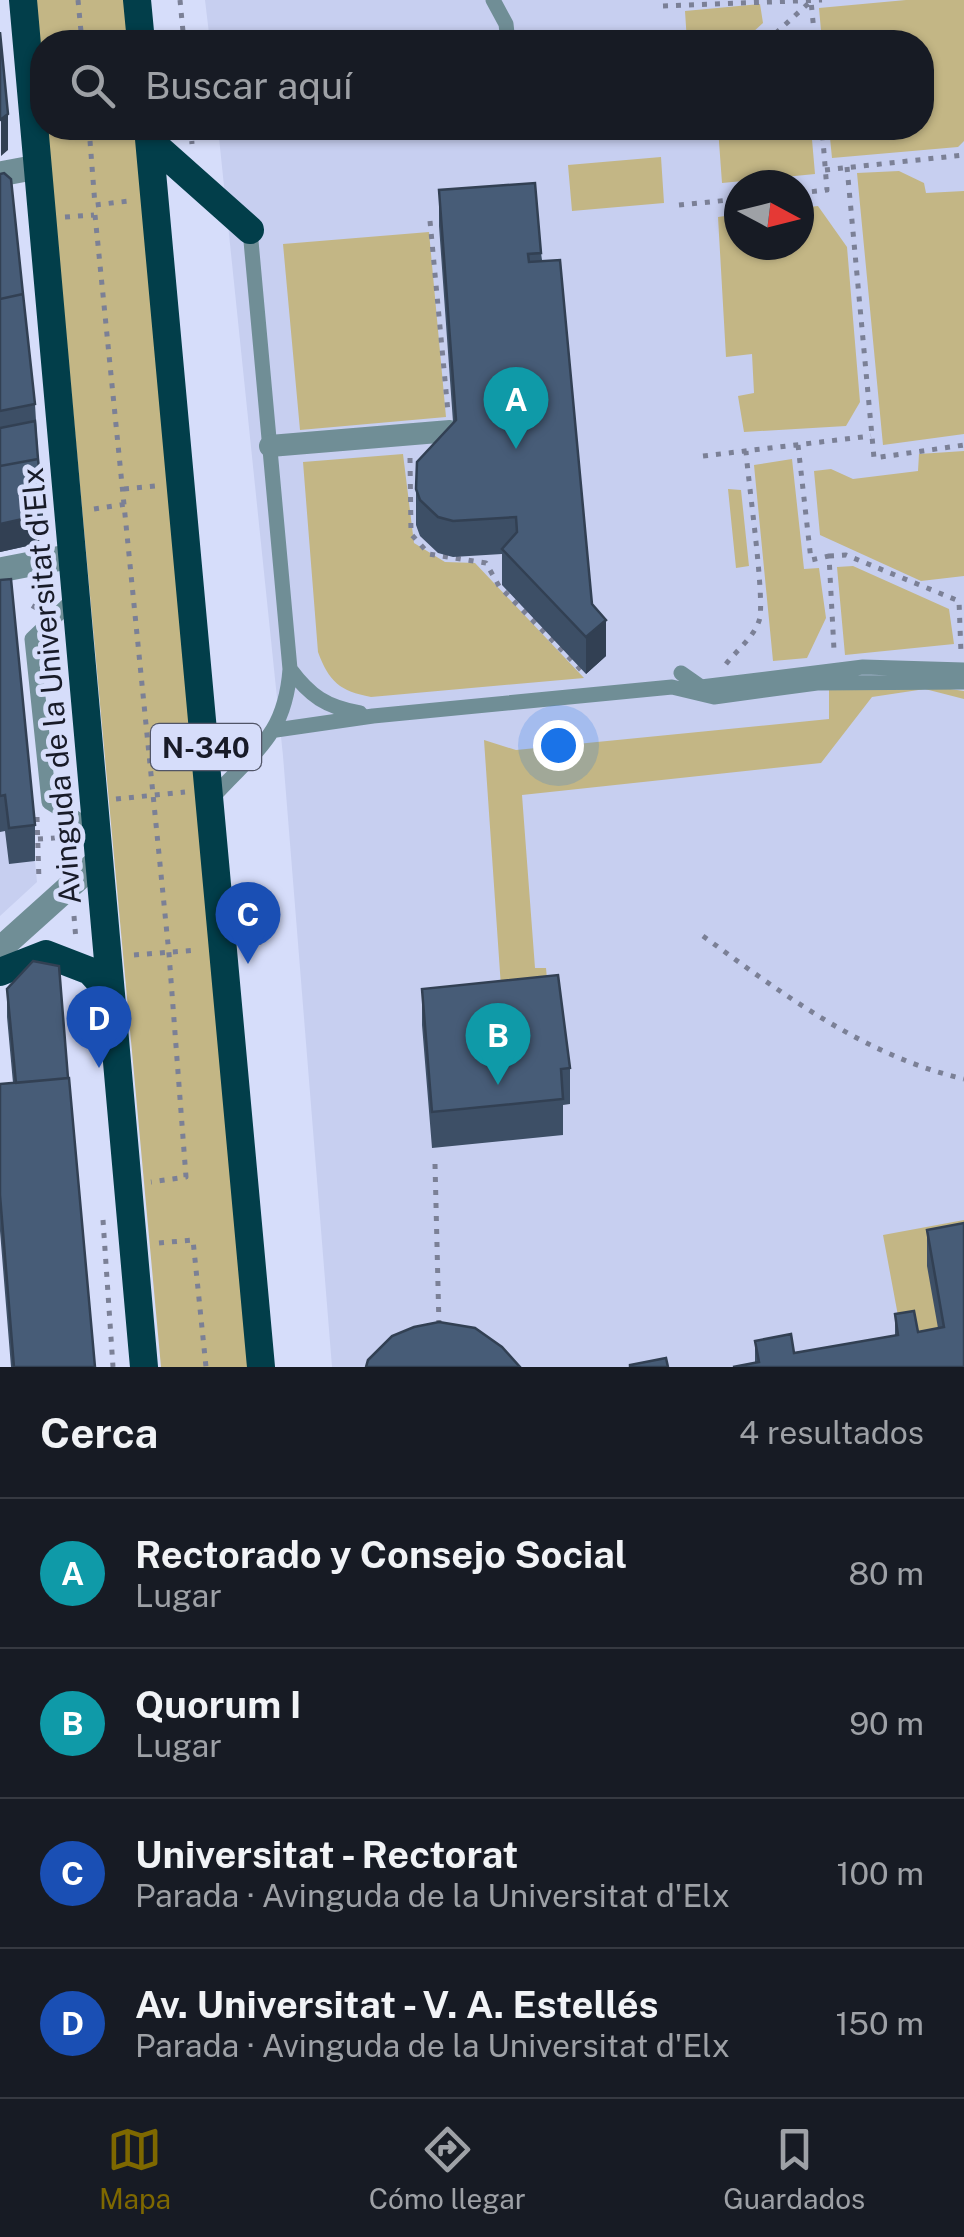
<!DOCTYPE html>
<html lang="es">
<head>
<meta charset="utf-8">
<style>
	:root { --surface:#171b24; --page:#20242c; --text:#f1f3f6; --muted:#9ea1a6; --line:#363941; --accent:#7e6800 }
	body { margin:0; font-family:"Public Sans",sans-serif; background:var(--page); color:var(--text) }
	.compass { position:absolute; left:724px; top:170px; width:90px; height:90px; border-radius:50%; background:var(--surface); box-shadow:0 2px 8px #0004; rotate:97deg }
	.you { position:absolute; left:558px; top:745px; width:35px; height:35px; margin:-25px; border:8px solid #fff; border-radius:50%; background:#1a73e8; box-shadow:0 0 0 15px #1a73e833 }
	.badge { display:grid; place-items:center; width:65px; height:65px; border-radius:50%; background:var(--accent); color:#fff; font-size:32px; font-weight:700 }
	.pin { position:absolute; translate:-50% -82px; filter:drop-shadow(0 2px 5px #0008) }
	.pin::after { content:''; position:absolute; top:52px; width:35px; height:30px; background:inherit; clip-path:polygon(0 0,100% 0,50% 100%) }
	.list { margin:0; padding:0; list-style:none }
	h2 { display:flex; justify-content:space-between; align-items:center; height:130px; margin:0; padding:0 40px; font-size:42px }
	h2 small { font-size:32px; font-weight:400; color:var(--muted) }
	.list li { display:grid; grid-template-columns:65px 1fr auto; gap:30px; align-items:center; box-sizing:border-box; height:150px; padding:0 40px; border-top:2px solid var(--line) }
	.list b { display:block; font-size:38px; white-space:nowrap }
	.list p { margin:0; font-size:32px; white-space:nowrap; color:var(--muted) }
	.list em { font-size:32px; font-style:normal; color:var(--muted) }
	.icon { flex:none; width:55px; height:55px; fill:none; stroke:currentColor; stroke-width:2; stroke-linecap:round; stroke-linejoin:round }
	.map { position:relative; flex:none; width:964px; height:1367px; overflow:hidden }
	.search { position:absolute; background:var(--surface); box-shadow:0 2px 8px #0004; left:30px; right:30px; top:30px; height:110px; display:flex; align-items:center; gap:25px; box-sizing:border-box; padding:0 35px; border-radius:40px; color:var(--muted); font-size:38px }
	.sheet { height:730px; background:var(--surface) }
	nav { display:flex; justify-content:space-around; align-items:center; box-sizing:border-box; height:140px; border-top:2px solid var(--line); background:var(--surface); font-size:28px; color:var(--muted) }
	nav a { display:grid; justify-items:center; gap:5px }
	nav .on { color:var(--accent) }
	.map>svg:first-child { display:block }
	.built { fill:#c7cff0; fill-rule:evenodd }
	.green { fill:#c3b685 }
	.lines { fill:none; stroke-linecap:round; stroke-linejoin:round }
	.path { stroke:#7b8096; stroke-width:5; stroke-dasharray:5 8; stroke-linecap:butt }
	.service { stroke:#708e96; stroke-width:15 }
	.pedestrian { stroke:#708e96; stroke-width:22 }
	.minor { stroke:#708e96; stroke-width:25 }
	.trunk { stroke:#023e4a; stroke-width:28 }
	.wall { fill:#3d4f66 }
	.shaded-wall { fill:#324053 }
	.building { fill:#475c77; stroke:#324053; stroke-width:2.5 }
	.labels { text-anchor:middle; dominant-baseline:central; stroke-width:10; stroke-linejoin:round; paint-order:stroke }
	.shield { fill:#d6ddfa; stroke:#515567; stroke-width:2.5 }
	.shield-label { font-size:28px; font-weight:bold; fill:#181b28 }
	.street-label { font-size:30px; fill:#181b28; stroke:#d6ddfa }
</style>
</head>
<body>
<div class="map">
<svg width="964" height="1367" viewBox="0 0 964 1367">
	<rect width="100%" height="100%" fill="#d6ddfa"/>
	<path class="built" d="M 205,0 L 964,0 L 964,1367 L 332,1367 L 283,756 L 218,128 L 922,128 L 922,42 L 210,42 ZM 739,185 L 799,185 L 799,245 L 739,245 Z
		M 10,605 L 37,882 L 0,916 L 0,607 Z"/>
	<path class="green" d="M 35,0 L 129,0 L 133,42 L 42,42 L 42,78 Z
		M 906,0 L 964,0 L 964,141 L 958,147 L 832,158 L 829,128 L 922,128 L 922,42 L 822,42 L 819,8 Z
		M 760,4 L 763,23 L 742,42 L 687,42 L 685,11 Z
		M 47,128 L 141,128 L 259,1367 L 161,1367 Z
		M 718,128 L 811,128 L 815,174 L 722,183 Z
		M 661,157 L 664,203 L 572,211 L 568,165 Z
		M 899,171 L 924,183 L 926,193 L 964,191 L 964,434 L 883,445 L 857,173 Z
		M 818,206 L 847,247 L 860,402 L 846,426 L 744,432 L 738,396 L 754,393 L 752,354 L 726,357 L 718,217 L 739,214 L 739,245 L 799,245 L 799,208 Z
		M 429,232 L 446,417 L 300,430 L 283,244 Z
		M 964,451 L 964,576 L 921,581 L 820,535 L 814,471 L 831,469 L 853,479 L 918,471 L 919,454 Z
		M 403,454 L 414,543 L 445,562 L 475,563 L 584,678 L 371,697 C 340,691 329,682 318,652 L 303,462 Z
		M 792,459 L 804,569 L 819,568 L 826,618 L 807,658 L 773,661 L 754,465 Z
		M 728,489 L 741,490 L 749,566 L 736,568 Z
		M 853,566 L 949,609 L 954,644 L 845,655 L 837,567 Z
		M 915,684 L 964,691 L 964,699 L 925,689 L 872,697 L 821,763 L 522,795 L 535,968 L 546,968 L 550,1012 L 503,1016 L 484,740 L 516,750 L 829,719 L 829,689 Z
		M 964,1220 L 964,1259 L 944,1363 L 904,1348 L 883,1235 Z"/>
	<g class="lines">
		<path class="path" d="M 78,0 L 82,42
			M 180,0 L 184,42
			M 663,6 L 822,0
			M 766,42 L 811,1 L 815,42
			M 89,128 L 95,205 L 129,201
			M 191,128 L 192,144
			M 670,129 L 671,128
			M 57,133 L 89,128
			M 847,167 L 874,458 L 964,445
			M 825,170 L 964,155
			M 799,193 L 827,190 L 822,128
			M 679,205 L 739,199
			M 95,215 L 169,954 L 186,1177 L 151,1182
			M 65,217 L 94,215
			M 430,221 L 448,412
			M 798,445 L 811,560 L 829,556 L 834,650
			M 703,456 L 871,436
			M 410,458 L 411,534 L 429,554 L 486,563 L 499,586 L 586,675
			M 124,489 L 156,486
			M 94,509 L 126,504
			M 829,556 L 846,555 L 959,601 L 961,653
			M 33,609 L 47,584
			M 726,664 C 737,650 753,638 759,621 C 766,604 748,481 746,451
			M 116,799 L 185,792
			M 37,817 L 39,881
			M 38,839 L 70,837
			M 74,916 L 76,940
			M 703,936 C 784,995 865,1056 964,1079
			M 245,945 L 261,942
			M 134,955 L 198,950
			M 435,1164 L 439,1326
			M 103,1220 L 113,1367
			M 159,1243 L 193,1240 L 206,1367"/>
		<path class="service" d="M 493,0 L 506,24 L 508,42
			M 76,597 L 32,639 L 49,802 L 96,831
			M 290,669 C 310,696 326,707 360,713
			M 681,673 L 701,687 L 863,667 L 964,670
			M 276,730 L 373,716 L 672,687 L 714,697 L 817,683 L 964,682
			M 211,799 C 254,751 285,737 290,669 L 250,230"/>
		<path class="pedestrian" d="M 270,446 L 450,431"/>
		<path class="minor" d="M 0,174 L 37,167
			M 0,570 L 72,556
			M 0,949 L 99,860"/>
		<path class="trunk" d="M 23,0 L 144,1367
			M 137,0 L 141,42
			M 148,128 L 261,1367
			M 150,141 L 250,230
			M 0,972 L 46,954 L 90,971 L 111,994"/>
	</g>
	<path class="wall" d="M 0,174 L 35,404 L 43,536 L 36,544 L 0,552 Z
		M 439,190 L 541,253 L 592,604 L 606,656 L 586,674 L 502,585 L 502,554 L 453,557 L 438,553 L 420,536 L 416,525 L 416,489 L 453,422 L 439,226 Z
		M 0,580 L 35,825 L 35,861 L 9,864 L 5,831 L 0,832 Z
		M 7,989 L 95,1367 L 11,1367 L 0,1231 L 0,1084 L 13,1083 L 7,1017 Z
		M 422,989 L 570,1068 L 570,1104 L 563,1105 L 563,1135 L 432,1148 L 422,1025 Z
		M 927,1230 L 964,1367 L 755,1363 L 755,1341 L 794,1353 L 895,1335 L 895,1314 L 918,1332 L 938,1328 L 927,1266 Z"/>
	<path class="shaded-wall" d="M 8,114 L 8,150 L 1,156 L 1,120 Z
		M 43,508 L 43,536 L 36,544 L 0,552 L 0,524 Z
		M 606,620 L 606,656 L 586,674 L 586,637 Z"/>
	<path class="building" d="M 0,32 L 8,114 L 0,120 Z
		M 4,173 L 11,179 L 23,294 L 0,299 L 0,174 Z
		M 535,183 L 541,253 L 528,254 L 529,262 L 560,260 L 592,604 L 606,620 L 586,637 L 502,549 L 517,532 L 516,517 L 453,521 L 438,517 L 420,500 L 416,489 L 417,462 L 456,420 L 439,190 Z
		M 23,294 L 35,404 L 0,411 L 0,299 Z
		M 35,421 L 38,459 L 0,466 L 0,428 Z
		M 38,459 L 43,508 L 36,516 L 0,524 L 0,466 Z
		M 11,579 L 35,825 L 9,828 L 5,795 L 0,796 L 0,580 Z
		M 33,961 L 59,966 L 68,1078 L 16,1083 L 7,989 Z
		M 558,975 L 570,1068 L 561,1069 L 563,1099 L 432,1112 L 422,989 Z
		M 69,1078 L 95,1367 L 14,1367 L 0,1195 L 0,1084 Z
		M 964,1223 L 964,1367 L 733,1367 L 759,1362 L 755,1341 L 791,1334 L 794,1353 L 898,1335 L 895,1314 L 914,1311 L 918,1332 L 944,1327 L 927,1230 Z
		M 439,1322 L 475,1328 L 502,1347 L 520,1367 L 366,1367 L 368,1360 L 392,1336 L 414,1327 Z
		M 666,1358 L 668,1367 L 630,1367 L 630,1365 Z"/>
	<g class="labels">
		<rect class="shield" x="151" y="724" width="110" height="46" rx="8"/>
		<g class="shield-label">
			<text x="206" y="747">N-340</text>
		</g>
		<g class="street-label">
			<text transform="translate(51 686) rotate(-95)">Avinguda de la Universitat d'Elx</text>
		</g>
	</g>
</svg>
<svg class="compass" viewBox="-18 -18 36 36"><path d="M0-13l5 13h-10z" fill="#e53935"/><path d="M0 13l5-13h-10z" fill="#9ea1a6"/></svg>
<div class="you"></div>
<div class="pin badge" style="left:516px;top:449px;background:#0f9aa8">A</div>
<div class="pin badge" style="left:498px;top:1085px;background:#0f9aa8">B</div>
<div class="pin badge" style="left:248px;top:964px;background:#1a4fb4">C</div>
<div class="pin badge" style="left:99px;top:1068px;background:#1a4fb4">D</div>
<div class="search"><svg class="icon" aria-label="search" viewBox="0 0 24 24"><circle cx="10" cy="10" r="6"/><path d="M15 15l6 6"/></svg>Buscar aquí</div>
</div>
<section class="sheet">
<h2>Cerca<small>4 resultados</small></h2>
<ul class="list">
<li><span class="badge" style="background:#0f9aa8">A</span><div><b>Rectorado y Consejo Social</b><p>Lugar</p></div><em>80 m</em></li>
<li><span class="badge" style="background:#0f9aa8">B</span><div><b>Quorum I</b><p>Lugar</p></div><em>90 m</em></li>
<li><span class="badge" style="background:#1a4fb4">C</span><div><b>Universitat - Rectorat</b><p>Parada · Avinguda de la Universitat d'Elx</p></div><em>100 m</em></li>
<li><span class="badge" style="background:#1a4fb4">D</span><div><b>Av. Universitat - V. A. Estellés</b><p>Parada · Avinguda de la Universitat d'Elx</p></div><em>150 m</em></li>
</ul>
</section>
<nav>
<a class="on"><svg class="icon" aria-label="map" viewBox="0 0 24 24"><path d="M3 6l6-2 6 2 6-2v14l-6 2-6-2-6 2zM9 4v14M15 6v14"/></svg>Mapa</a>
<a><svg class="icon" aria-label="directions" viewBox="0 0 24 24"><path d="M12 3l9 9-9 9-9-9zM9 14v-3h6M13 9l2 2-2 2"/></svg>Cómo llegar</a>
<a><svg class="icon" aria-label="saved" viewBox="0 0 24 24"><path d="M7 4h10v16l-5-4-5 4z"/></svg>Guardados</a>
</nav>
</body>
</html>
